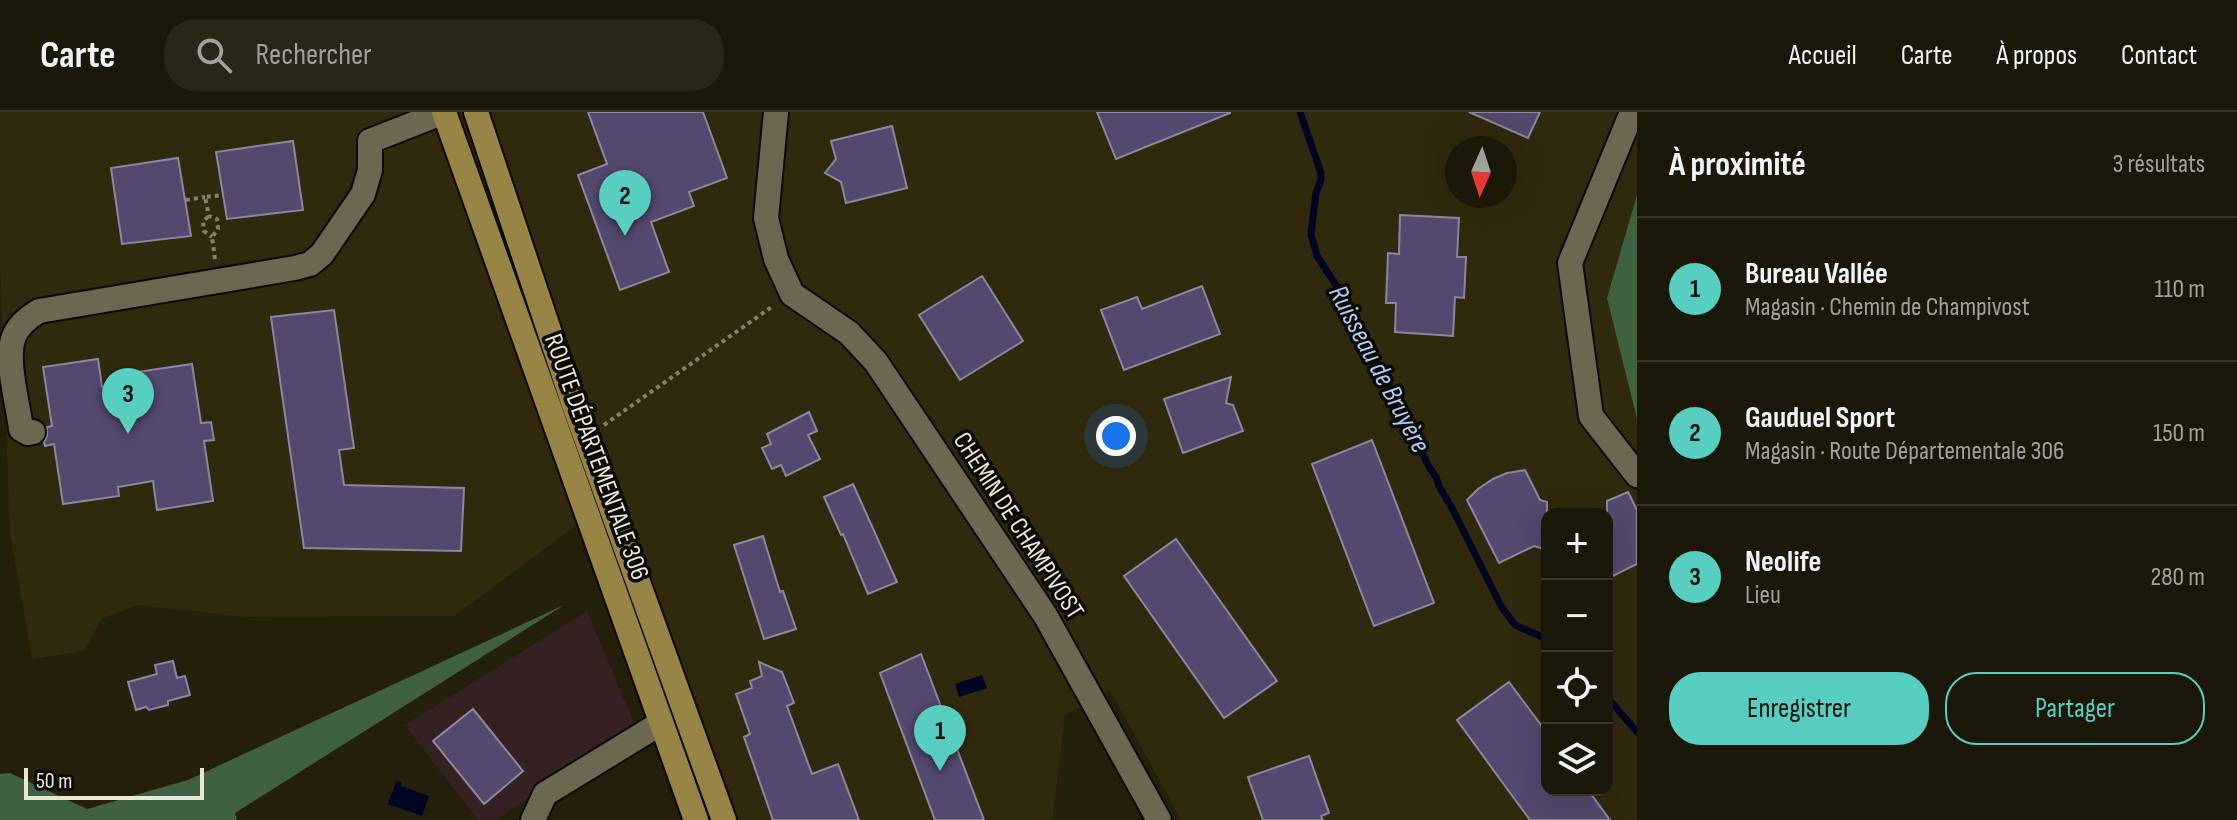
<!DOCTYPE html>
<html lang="fr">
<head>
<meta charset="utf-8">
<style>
	:root { --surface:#1c1809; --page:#292517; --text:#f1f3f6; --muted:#a0a09c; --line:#3a372a; --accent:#58cec0 }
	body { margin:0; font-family:"Sofia Sans Condensed",sans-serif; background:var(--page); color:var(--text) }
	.controls { position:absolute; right:24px; bottom:24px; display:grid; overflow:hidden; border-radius:16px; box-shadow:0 8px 32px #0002 }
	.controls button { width:72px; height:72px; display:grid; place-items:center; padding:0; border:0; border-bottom:2px solid var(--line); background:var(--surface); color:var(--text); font:40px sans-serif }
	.compass { position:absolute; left:1445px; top:24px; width:72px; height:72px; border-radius:50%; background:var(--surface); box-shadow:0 8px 32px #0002; rotate:183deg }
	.scale { position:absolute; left:24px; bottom:20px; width:180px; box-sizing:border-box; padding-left:8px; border:4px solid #eae6da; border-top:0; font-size:22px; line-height:28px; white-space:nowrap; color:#eae6da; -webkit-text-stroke:6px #0c0a03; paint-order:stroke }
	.you { position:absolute; left:1116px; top:324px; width:28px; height:28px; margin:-20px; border:6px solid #fff; border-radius:50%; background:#1a73e8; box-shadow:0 0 0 12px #1a73e833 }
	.badge { display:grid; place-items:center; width:52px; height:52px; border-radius:50%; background:var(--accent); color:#111; font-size:26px; font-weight:700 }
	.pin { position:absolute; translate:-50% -66px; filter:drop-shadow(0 2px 4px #0008) }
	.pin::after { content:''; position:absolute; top:42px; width:28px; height:24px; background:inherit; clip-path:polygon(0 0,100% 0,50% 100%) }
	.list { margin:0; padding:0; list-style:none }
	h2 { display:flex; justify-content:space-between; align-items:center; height:104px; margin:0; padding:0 32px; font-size:34px }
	h2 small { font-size:26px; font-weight:400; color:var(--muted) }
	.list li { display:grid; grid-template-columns:52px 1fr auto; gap:24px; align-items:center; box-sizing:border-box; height:144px; padding:0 32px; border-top:2px solid var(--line) }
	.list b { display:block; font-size:30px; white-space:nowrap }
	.list p { margin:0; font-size:26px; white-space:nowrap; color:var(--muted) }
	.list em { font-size:26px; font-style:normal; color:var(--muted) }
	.actions { display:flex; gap:16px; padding:24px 32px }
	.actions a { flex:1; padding:18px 0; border:2px solid var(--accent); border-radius:32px; text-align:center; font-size:28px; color:var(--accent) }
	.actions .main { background:var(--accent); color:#111 }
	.icon { flex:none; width:44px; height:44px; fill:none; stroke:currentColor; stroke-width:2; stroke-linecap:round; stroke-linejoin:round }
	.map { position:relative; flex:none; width:1637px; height:708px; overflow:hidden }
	header { display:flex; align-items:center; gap:48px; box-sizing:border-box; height:112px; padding:0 40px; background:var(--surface); border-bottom:2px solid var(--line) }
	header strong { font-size:38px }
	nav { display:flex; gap:44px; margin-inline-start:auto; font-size:28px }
	.search { width:560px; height:72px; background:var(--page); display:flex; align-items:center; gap:20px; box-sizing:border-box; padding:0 28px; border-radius:32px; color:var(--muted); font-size:30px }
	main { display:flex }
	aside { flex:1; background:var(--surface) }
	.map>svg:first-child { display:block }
	.commercial { fill:#342122 }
	.built { fill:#31290e; fill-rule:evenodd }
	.forest { fill:#3f6142 }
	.water { fill:#000621 }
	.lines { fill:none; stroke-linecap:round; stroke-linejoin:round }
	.stream { stroke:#000621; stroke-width:7 }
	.building { fill:#54486e; stroke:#8c869c; stroke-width:2 }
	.minor-casing { stroke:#0e0900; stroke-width:28 }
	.major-casing { stroke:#0e0900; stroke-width:28 }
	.path { stroke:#837f6e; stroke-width:4; stroke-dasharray:4 4; stroke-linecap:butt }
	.minor { stroke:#6d6651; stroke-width:24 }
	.major { stroke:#968544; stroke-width:24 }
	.labels { text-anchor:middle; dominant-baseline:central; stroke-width:7; stroke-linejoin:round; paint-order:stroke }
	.street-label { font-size:26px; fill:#eae6da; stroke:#0c0a03 }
	.water-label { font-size:28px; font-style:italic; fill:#acccfb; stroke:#0c0a03 }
</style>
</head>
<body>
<header>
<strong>Carte</strong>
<div class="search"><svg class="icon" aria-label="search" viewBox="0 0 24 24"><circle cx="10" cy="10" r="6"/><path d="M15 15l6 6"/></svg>Rechercher</div>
<nav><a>Accueil</a><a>Carte</a><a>À propos</a><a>Contact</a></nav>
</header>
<main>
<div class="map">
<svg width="1637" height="708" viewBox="0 0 1637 708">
	<rect width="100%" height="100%" fill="#25200c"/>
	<path class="commercial" d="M 587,499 L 635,614 L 496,708 L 478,708 L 405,613 Z"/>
	<path class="built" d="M 0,0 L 1637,0 L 1637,708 L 1181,708 L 1110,578 L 1065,603 L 1052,708 L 724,708 L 609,394 L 581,410 L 454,504 L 246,505 L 138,493 L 101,507 L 84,539 L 32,547 L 10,421 L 0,155 ZM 1457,36 L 1505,36 L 1505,84 L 1457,84 ZM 1547,402 L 1607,402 L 1607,678 L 1547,678 Z"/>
	<path class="forest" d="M 1637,83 L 1637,307 L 1607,186 Z
		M 564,493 L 235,701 L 237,708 L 0,708 L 0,662 L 10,661 L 87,697 L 188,668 Z"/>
	<path class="water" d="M 982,563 L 987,576 L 959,585 L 955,572 Z
		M 396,669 L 402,671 L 401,674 L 429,684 L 422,704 L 388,692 Z"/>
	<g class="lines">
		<path class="stream" d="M 1300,0 L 1321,61 L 1321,68 L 1316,81 L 1311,122 L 1317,144 L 1340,179 L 1347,210 L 1392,279 L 1429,355 L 1436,365 L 1439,374 L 1453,398 L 1501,494 L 1515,513 L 1547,527
			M 1607,585 L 1637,620"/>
	</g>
	<path class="building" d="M 588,0 L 703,0 L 727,66 L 689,80 L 694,94 L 651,110 L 669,160 L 620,178 L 578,63 L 607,52 Z
		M 1097,0 L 1230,0 L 1230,1 L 1116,47 Z
		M 1469,0 L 1540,0 L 1528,26 Z
		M 892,14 L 907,76 L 846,91 L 841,70 L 825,61 L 836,47 L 831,29 Z
		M 293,29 L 303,98 L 227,107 L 216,40 Z
		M 178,46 L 191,124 L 122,132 L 111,56 Z
		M 1400,103 L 1459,106 L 1457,145 L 1466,145 L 1464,186 L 1455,185 L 1453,224 L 1395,220 L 1396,191 L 1386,191 L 1388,141 L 1399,142 Z
		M 982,164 L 1023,229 L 960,268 L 919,203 Z
		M 1202,174 L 1220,222 L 1124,258 L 1101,198 L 1137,185 L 1142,197 Z
		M 334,198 L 354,336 L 339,338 L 344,373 L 464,376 L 461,439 L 304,436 L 271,205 Z
		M 98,247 L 102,275 L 138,270 L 137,260 L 192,252 L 201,311 L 211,310 L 214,328 L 204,329 L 213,389 L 157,398 L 153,369 L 118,375 L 119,384 L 63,392 L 54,332 L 45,334 L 44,330 L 47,324 L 47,315 L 52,314 L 43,255 Z
		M 1231,265 L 1226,291 L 1233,293 L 1243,319 L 1183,341 L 1164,287 Z
		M 809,300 L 817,319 L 808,323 L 820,347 L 786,364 L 781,353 L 772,357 L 762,336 L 771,332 L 767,322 Z
		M 1372,328 L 1434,491 L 1374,514 L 1312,352 Z
		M 1525,358 L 1540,388 L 1547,390 L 1547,438 L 1534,434 L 1499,451 L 1467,388 L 1478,377 L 1493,367 L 1507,361 Z
		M 853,372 L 897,470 L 868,482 L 843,422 L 841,423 L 837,414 L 824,385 Z
		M 1628,380 L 1637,398 L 1637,452 L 1607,467 L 1607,389 Z
		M 763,424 L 780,480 L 783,479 L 796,517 L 764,527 L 734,433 Z
		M 1176,427 L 1277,569 L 1224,606 L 1124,464 Z
		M 921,542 L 984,708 L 935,708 L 880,561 Z
		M 173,549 L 177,566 L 185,564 L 190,583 L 168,589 L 168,593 L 149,598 L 146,595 L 136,598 L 128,570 L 157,562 L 155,553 Z
		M 759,550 L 782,560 L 794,591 L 787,594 L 812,662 L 838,652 L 859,708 L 773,708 L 744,625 L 750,622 L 736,582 L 752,576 L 750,569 L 762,564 Z
		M 1509,570 L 1547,621 L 1547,678 L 1588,678 L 1610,708 L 1530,708 L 1502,670 L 1457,608 Z
		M 473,597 L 523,659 L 484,692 L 433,629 Z
		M 1309,644 L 1329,701 L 1321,704 L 1323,708 L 1263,708 L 1248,665 Z"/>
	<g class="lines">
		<g class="minor-casing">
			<path id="minor" d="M 776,0 L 766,106 L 776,147 L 792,182 L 849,221 L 876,250 L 1045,503 L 1159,708
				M 1632,0 L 1570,151 L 1591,304 L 1637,363
				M 33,320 L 28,321 L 21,317 C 18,292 6,251 13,227 C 17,214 27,206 39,199 L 295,156 L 310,152 L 322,142 L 363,82 L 370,58 L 370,29 L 444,0
				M 533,708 L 545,682 L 661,611"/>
		</g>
		<g class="major-casing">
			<path id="major" d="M 444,0 L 696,708
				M 476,0 L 573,290 L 724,708"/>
		</g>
		<path class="path" d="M 186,88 L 205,85
			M 208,105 L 203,109 L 204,119 L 212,125
			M 215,147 L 212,125 L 218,117 L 217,107 L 209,104 L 205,85 L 223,83
			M 604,313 L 773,194"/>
		<use href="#minor" class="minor"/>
		<use href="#major" class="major"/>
	</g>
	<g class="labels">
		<g class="street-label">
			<text transform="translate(596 345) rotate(70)">ROUTE DÉPARTEMENTALE 306</text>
			<text transform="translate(1018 414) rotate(57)">CHEMIN DE CHAMPIVOST</text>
		</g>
		<g class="water-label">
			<text transform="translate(1379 257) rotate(62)">Ruisseau de Bruyère</text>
		</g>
	</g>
</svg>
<div class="controls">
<button>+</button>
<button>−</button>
<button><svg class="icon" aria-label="locate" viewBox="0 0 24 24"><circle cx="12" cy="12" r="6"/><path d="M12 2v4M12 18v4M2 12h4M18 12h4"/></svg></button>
<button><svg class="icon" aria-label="layers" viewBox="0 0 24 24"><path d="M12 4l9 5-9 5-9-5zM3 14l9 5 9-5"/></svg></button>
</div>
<svg class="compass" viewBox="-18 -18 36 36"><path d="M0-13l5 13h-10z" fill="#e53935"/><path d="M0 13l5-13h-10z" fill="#a0a09c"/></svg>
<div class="scale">50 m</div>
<div class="you"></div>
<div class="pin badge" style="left:940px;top:659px">1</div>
<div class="pin badge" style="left:625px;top:124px">2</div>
<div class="pin badge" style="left:128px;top:322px">3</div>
</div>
<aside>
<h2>À proximité<small>3 résultats</small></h2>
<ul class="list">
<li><span class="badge">1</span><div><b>Bureau Vallée</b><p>Magasin · Chemin de Champivost</p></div><em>110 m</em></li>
<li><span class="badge">2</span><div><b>Gauduel Sport</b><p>Magasin · Route Départementale 306</p></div><em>150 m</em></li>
<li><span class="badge">3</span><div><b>Neolife</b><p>Lieu</p></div><em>280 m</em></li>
</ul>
<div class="actions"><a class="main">Enregistrer</a><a>Partager</a></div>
</aside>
</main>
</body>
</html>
